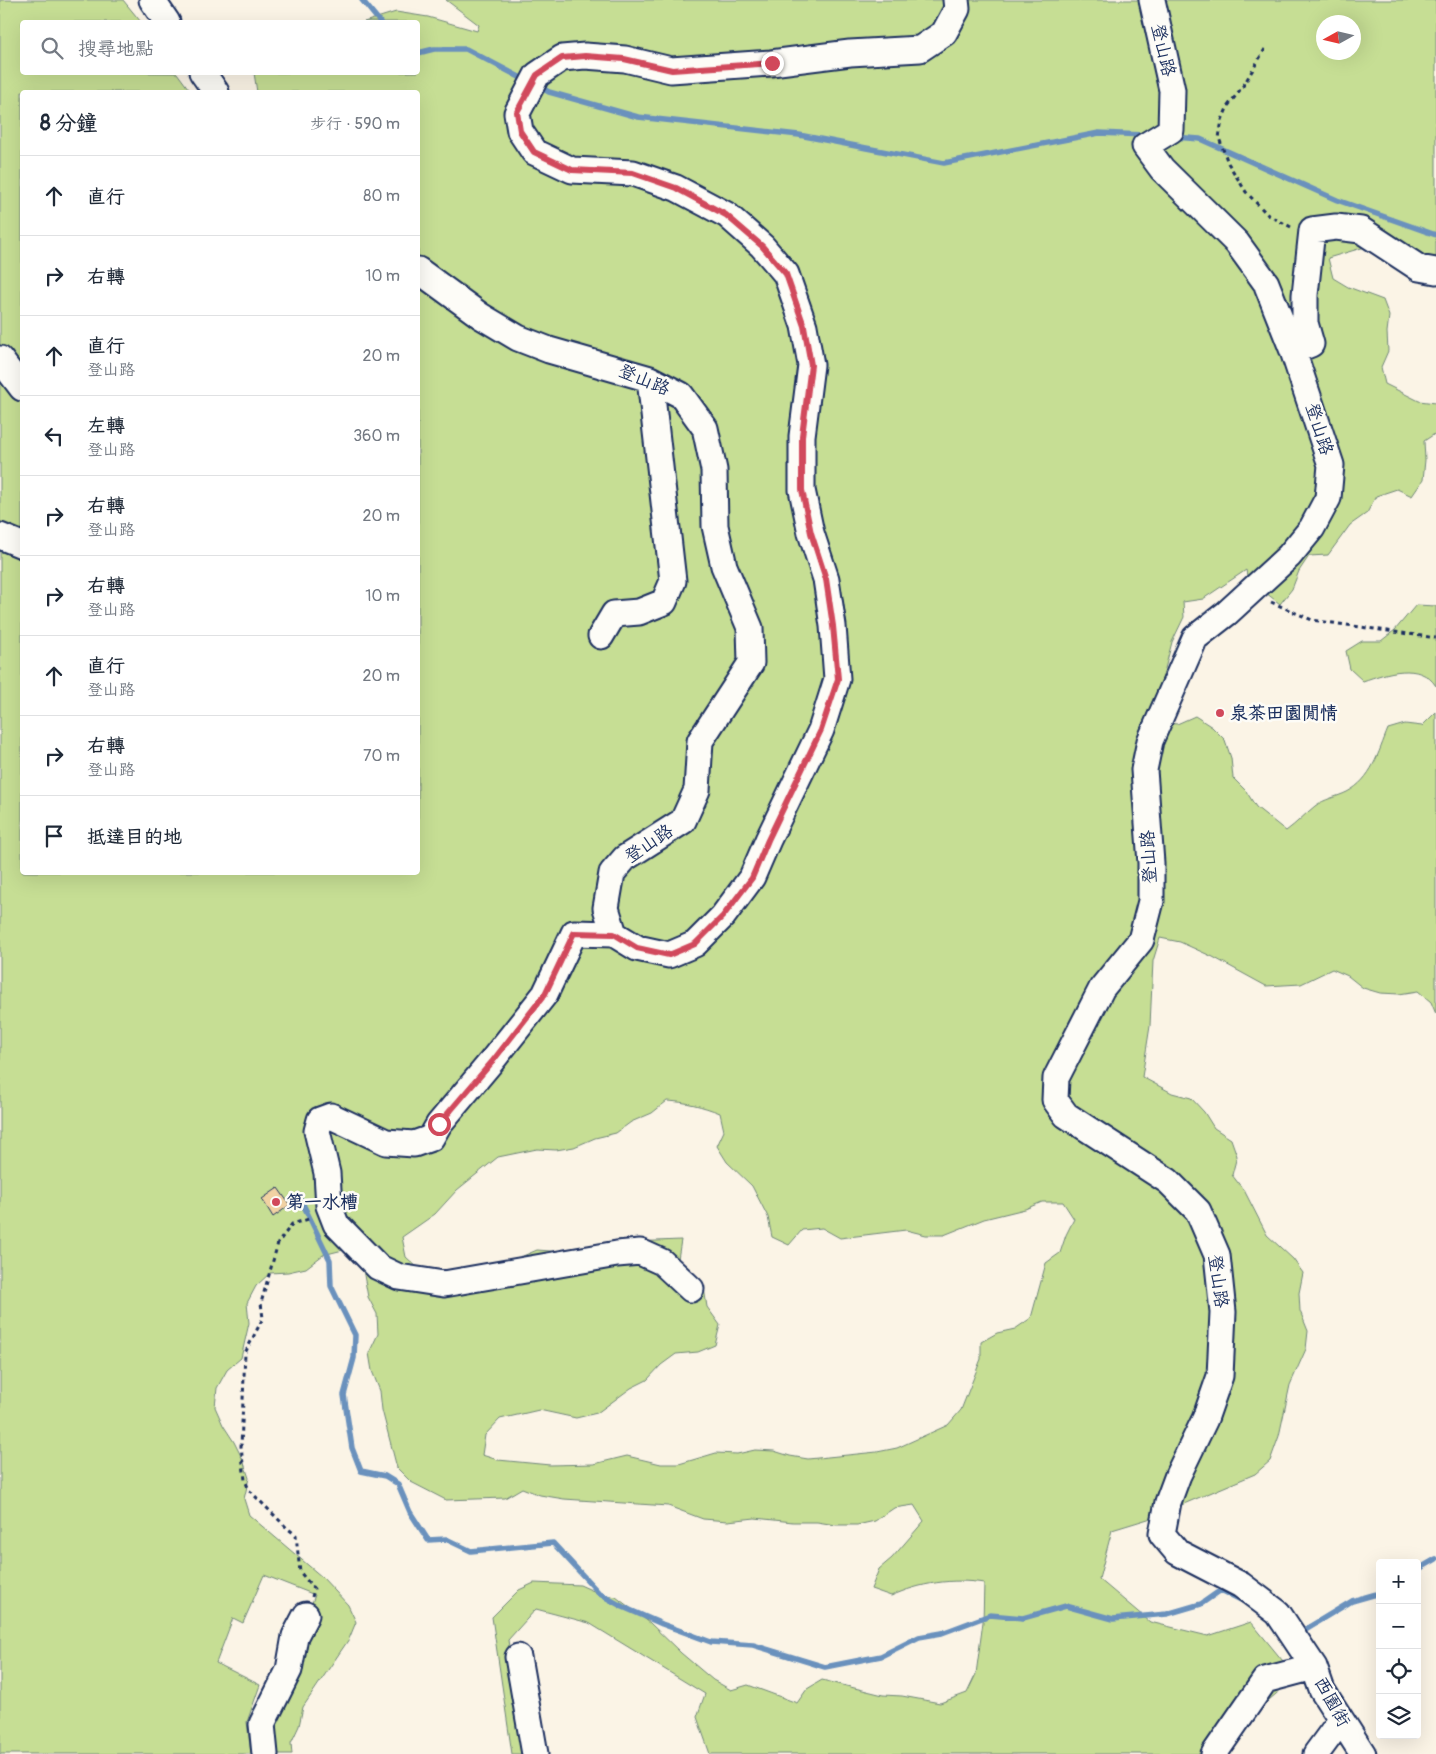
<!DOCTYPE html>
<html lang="zh-TW">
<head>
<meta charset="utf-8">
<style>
	:root { --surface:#fff; --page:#f2f2f3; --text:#1f2937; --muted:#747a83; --line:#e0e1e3 }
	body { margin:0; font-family:Pangolin,"LXGW WenKai TC",sans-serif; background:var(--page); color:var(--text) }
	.controls { position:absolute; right:15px; bottom:15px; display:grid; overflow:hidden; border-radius:5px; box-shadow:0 5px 20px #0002 }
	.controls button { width:45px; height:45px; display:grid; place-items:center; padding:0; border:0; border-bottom:1px solid var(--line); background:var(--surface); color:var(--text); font:25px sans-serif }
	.compass { position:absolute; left:1316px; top:15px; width:45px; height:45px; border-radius:50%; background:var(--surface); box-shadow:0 5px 20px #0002; rotate:262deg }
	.stop { position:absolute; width:15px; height:15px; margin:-11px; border:4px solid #d1495b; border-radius:50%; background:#fff }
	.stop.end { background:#d1495b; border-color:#fff; box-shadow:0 1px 5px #0008 }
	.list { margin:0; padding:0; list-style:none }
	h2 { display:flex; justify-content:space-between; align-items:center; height:65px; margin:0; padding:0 20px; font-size:21px }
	h2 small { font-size:16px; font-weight:400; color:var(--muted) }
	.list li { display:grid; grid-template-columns:32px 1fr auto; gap:15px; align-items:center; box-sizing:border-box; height:80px; padding:0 20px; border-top:1px solid var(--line) }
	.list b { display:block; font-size:19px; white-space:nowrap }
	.list p { margin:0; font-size:16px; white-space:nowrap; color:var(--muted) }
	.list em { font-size:16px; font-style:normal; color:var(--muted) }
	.icon { flex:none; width:28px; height:28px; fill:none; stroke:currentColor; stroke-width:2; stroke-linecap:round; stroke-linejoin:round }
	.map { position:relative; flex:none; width:1436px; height:1754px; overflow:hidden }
	.search { position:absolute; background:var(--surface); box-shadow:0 5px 20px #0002; left:20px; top:20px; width:400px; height:55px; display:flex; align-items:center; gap:12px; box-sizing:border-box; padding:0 18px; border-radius:5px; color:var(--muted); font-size:19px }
	.panel { position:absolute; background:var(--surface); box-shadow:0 5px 20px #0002; left:20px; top:90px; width:400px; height:785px; border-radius:5px }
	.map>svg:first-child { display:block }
	.green { fill:#c6de94; stroke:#708679; fill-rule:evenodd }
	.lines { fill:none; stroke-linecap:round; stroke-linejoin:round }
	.stream { stroke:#6b91bd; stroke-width:5.5 }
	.building { fill:#f1d2a3; stroke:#1b2f5e }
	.minor-casing { stroke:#1b2f5e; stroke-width:29 }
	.path { stroke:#1b2f5e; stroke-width:3; stroke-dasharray:4 4; stroke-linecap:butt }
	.minor { stroke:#fdfcf7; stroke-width:25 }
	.route { stroke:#d1495b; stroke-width:6 }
	.poi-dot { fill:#d1495b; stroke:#fdfcf7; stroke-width:2 }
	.labels { text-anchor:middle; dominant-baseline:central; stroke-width:5; stroke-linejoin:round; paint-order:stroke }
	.street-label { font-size:18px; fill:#1b2f5e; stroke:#fdfcf7 }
	.poi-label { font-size:18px; font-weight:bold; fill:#1b2f5e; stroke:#fdfcf7; text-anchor:start }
</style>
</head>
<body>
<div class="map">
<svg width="1436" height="1754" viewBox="0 0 1436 1754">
	<rect width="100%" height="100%" fill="#fbf4e6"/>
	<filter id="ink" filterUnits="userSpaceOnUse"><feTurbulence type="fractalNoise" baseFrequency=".02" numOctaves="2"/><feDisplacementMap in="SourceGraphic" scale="10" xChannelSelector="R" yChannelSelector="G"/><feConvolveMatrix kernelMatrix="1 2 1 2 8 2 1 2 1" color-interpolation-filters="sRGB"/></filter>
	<g filter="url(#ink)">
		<path class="green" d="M 0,0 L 123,0 L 141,22 L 22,22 L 22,72 L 177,73 L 191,92 L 22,92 L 22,872 L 418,872 L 418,92 L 257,92 L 254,73 L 418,72 L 418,22 L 364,22 L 396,12 L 428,17 L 477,31 L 479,25 L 446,0 L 1436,0 L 1436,281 L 1365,247 L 1328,258 L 1333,278 L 1348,287 L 1383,300 L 1389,316 L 1387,332 L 1388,351 L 1381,367 L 1385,384 L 1419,401 L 1436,403 L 1436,433 L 1424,441 L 1425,460 L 1423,480 L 1412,496 L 1397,489 L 1376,496 L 1367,513 L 1350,525 L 1328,555 L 1309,556 L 1299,571 L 1292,589 L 1280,604 L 1266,593 L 1249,588 L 1246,570 L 1203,599 L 1183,602 L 1184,617 L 1172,642 L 1156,703 L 1159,722 L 1177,724 L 1195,716 L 1212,727 L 1225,740 L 1231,758 L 1233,778 L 1246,791 L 1256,807 L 1286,831 C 1297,823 1305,814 1315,806 C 1324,799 1337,797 1347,792 C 1372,779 1378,753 1388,729 L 1405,724 L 1422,726 L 1436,712 L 1436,1014 L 1431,1002 L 1418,991 L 1399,994 L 1380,993 L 1363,988 L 1348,976 L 1332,969 L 1301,984 L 1266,986 L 1213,957 L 1180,942 L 1160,938 L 1153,961 L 1150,1026 L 1142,1077 L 1172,1093 L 1191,1098 L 1204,1112 L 1214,1128 L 1231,1139 L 1237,1156 L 1232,1175 L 1245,1192 L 1267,1235 L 1293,1259 L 1303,1273 L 1299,1293 L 1300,1311 L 1308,1331 L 1306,1349 L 1290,1385 L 1279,1436 L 1270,1461 L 1255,1474 L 1148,1519 L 1112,1530 L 1099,1579 L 1150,1622 L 1208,1636 L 1251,1622 L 1296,1677 L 1256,1711 L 1228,1754 L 710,1754 L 697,1717 L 705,1694 L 589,1623 L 536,1609 L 508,1640 L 526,1754 L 512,1754 L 492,1617 L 519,1590 L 534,1583 L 580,1585 L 598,1593 L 616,1597 L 650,1623 L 681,1653 L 713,1680 L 731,1690 L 748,1685 L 797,1703 L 807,1689 L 822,1680 L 883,1695 L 902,1696 L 940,1703 L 967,1693 L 976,1674 L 983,1622 L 984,1583 C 952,1578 920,1583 891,1596 L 871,1589 L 879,1569 L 892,1558 L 924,1521 L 914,1505 L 894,1508 L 875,1521 L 857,1525 L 836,1525 L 817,1522 L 793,1522 L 755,1518 L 728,1521 L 703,1519 L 668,1506 L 564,1499 L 540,1495 L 522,1488 L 505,1498 L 446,1500 L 411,1482 L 397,1468 L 382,1410 L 380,1391 L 372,1371 L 369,1353 L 378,1334 L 377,1314 L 368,1297 L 361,1259 L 343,1250 L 323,1255 L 306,1268 L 288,1272 L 270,1273 L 256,1286 L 247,1303 L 249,1323 L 241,1358 L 227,1370 L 217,1388 L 215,1407 L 223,1425 L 234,1442 L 243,1460 L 249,1478 L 244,1499 L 249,1515 L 322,1577 L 348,1605 L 356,1622 L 349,1639 L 303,1707 L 299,1726 L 291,1743 L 292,1754 L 270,1754 L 278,1692 L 315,1595 L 264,1575 L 243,1623 L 233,1618 L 216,1663 L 260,1685 L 247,1722 L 251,1754 L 0,1754 ZM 1324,22 L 1354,22 L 1354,52 L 1324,52 ZM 667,1101 C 686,1102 702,1106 720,1113 L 724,1131 L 717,1146 L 727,1162 L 752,1186 L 768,1217 L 772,1237 L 789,1245 L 802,1230 L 822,1228 L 840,1238 L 906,1230 L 926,1235 L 944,1235 L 984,1219 L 1025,1209 L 1042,1202 L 1063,1202 L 1074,1219 L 1066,1235 L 1060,1253 L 1046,1263 L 1031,1318 L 1015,1329 L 997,1333 L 981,1342 L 981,1359 L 961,1410 L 948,1425 L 897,1448 L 877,1452 L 808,1459 L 790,1456 L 774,1451 L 755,1450 L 737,1454 L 716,1453 L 679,1464 L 661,1464 L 627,1456 L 594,1464 L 550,1465 L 498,1460 L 482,1455 L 485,1435 L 500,1419 L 539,1410 L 576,1418 L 597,1413 L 631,1388 L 647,1380 L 661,1365 L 676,1354 L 698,1352 L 715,1345 L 720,1325 L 707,1307 L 704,1288 L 678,1259 L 681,1240 L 631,1242 L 577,1253 L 537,1250 L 523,1256 L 510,1269 L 456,1283 L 419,1269 L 406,1257 L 402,1237 L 435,1214 L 457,1190 L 498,1157 L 537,1149 L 556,1150 L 574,1147 L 595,1138 L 616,1133 L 631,1122 L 652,1113 Z
			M 1416,605 L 1436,606 L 1436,686 C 1420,661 1386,673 1363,681 L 1350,669 L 1346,651 L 1362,641 L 1381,641 L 1395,630 Z"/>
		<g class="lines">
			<path class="stream" d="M 362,0 L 380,22
				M 418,53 L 434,49 L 466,49 L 527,81
				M 538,86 L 549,92 L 638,117 L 799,135 L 944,163 L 1099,133 L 1144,135
				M 1174,137 L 1200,139 L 1337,200 L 1436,235
				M 301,1200 L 330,1260 L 331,1286 L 355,1335 L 354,1358 L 344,1395 L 352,1448 L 361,1471 L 385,1476 L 398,1484 L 410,1512 L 428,1540 L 446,1539 L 471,1551 L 553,1543 L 600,1594 L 623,1607 L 662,1624 L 711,1642 L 753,1645 L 825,1667 L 881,1656 L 919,1637 L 942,1633 L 990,1615 L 1023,1618 L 1066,1606 L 1113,1619 L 1167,1614 L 1201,1604 L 1221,1590 L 1243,1601
				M 1417,1570 L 1436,1559
				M 1304,1630 L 1352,1601 L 1380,1593"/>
		</g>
		<path class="building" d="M 278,1188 L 290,1205 L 273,1217 L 262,1199 Z"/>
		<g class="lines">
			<g class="minor-casing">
				<path id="minor" d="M 152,0 L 167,22
					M 1152,0 L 1172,90 L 1171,130 L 1145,146 L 1162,169 L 1237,243 L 1266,283 L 1293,351 L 1331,465 L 1328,498 L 1312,528 L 1289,556 L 1227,613 L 1195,638 L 1150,741 L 1144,770 L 1151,863 L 1151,901 L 1141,940 L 1102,988 L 1056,1078 L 1055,1100 L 1066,1115 L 1168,1181 L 1198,1211 L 1217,1255 L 1223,1312 L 1220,1376 L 1205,1419 L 1178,1475 L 1168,1502 L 1162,1534 L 1177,1552 L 1241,1585 L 1278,1613 L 1314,1667 L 1322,1690 L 1363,1754
					M 202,72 L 216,92
					M 418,270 L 481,316 L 518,338 L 549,350 L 650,379 L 681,395 L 705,428 L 714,470 L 715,526 L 724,566 L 750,628 L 751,663 L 700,741 L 697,790 L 683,821 L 625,858 L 612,873 L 606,908 L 614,934 L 637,948 L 669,955 L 695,944 L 723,916 L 752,877 L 768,840 L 821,730 L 837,679 L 833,626 L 826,579 L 811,533 L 802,490 L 802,436 L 811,365 L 804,326 L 786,274 L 762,246 L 727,215 L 676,188 L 633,173 L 572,170 L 534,152 L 520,131 L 517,113 L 537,75 L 562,58 L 585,56 L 625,59 L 671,70 L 771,63 L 850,53 L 920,49 L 944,33 L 957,9 L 956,0
					M 1293,351 L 1311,344 L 1305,323 L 1305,295 L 1312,230 L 1336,227 L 1361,230 L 1419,268 L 1436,271
					M 0,359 L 22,388
					M 0,536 L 22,545
					M 601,636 L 614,614 L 639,612 L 664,602 L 673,581 L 650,379
					M 614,934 L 574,933 L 545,994 L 491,1062 L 439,1124 L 431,1138 L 414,1144 L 386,1142 L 331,1116 L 320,1120 L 317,1131 L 327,1173 L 329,1206 L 336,1224 L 378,1267 L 399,1277 L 444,1284 L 617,1254 L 640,1252 L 662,1262 L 691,1289
					M 518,1657 L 535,1754
					M 265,1754 L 262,1724 L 289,1670 L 295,1636 L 306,1615
					M 1214,1754 L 1265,1680 L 1314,1667
					M 1316,1754 L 1341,1720"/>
			</g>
			<path class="path" d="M 1265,49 L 1243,86 L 1228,106 L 1222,120 L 1219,138 L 1228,163 L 1246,192 L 1268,215 L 1291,227
				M 1271,602 L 1312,620 L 1436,638
				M 312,1597 L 314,1589 L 300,1572 L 296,1535 L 287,1528 L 249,1490 L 245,1480 L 241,1447 L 245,1353 L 263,1318 L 261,1303 L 278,1243 L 292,1224 L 312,1218"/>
			<use href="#minor" class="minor"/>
		</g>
	</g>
	<g class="lines" filter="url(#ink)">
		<path class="route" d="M 439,1124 L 492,1062 L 545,994 L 574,933 L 614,934 L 637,948 L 669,955 L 695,944 L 723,916 L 752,878 L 768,840 L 821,730 L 838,679 L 833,626 L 826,579 L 811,533 L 802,490 L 802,436 L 811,365 L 804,326 L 786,274 L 762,246 L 726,215 L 676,188 L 633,173 L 572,170 L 534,152 L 520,131 L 517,112 L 537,75 L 562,58 L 585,56 L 624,59 L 672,70 L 772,63"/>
	</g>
	<g class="poi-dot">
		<circle cx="1220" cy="713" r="5"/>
		<circle cx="276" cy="1202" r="5"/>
	</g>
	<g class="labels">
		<g class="street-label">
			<text transform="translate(1163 50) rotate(77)">登山路</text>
			<text transform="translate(644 380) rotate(22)">登山路</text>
			<text transform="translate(1319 429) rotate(72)">登山路</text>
			<text transform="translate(649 844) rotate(-34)">登山路</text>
			<text transform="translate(1149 857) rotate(-93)">登山路</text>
			<text transform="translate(1218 1281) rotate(82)">登山路</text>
			<text transform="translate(1332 1702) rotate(61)">西園街</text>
		</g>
		<g class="poi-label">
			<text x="1230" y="713">泉茶田園閒情</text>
			<text x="286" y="1202">第一水槽</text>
		</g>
	</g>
</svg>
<div class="controls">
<button>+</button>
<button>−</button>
<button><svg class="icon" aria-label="locate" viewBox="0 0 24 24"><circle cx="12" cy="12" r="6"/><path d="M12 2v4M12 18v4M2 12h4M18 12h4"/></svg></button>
<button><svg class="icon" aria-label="layers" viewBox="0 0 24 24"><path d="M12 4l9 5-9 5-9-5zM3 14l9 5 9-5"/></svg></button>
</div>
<svg class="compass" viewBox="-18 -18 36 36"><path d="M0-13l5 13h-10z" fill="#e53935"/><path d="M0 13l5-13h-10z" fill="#747a83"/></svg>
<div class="stop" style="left:439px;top:1124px"></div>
<div class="stop end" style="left:772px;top:63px"></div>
<div class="search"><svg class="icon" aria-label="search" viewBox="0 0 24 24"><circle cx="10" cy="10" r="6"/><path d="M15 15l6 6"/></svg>搜尋地點</div>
<section class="panel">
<h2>8 分鐘<small>步行 · 590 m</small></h2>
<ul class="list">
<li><svg class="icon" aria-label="ahead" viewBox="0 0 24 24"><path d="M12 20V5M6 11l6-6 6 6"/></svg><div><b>直行</b></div><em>80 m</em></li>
<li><svg class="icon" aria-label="right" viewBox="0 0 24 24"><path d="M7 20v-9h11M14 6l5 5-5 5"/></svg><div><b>右轉</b></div><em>10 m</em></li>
<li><svg class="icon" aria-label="ahead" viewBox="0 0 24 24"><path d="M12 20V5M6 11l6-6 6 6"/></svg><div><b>直行</b><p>登山路</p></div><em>20 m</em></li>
<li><svg class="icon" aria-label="left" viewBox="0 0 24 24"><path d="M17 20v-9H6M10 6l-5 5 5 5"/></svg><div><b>左轉</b><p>登山路</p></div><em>360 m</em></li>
<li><svg class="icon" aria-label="right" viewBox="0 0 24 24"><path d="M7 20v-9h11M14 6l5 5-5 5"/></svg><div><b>右轉</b><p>登山路</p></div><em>20 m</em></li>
<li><svg class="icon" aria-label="right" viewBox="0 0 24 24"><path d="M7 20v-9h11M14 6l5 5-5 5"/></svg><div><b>右轉</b><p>登山路</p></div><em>10 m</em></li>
<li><svg class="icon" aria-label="ahead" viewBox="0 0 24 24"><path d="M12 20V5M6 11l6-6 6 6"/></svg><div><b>直行</b><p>登山路</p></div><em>20 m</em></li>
<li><svg class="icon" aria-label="right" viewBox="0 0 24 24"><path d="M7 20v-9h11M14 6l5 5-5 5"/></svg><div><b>右轉</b><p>登山路</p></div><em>70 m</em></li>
<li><svg class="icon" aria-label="arrive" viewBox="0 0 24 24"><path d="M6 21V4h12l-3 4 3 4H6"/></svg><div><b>抵達目的地</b></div></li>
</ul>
</section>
</div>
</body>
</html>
